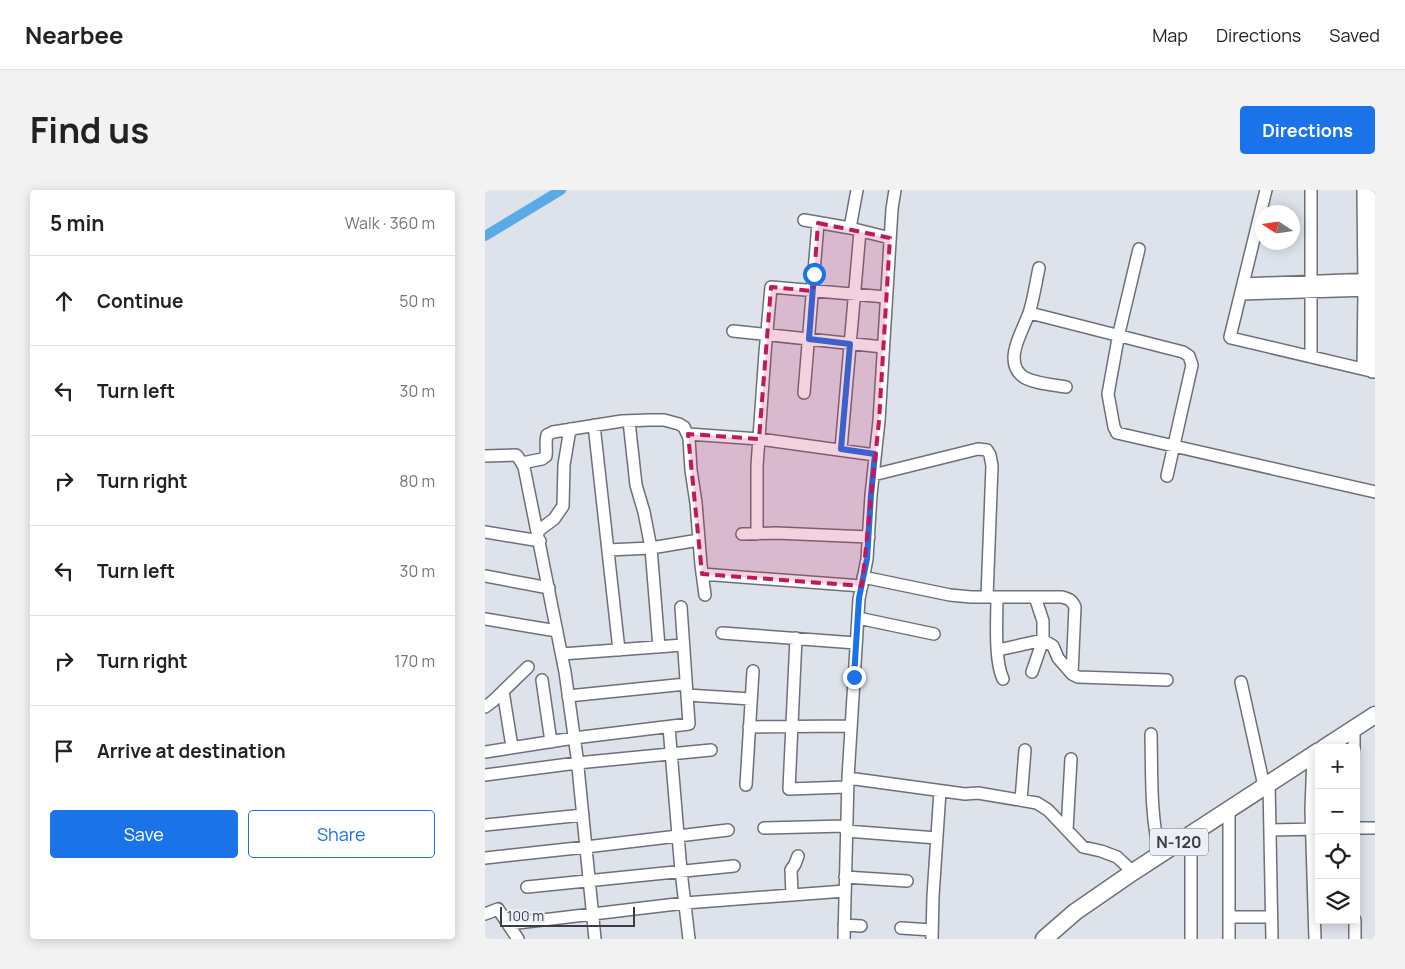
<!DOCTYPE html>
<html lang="en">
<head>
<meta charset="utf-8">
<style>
	:root { --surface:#fff; --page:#f2f2f2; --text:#222; --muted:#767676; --line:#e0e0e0; --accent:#1a73e8 }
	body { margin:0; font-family:Manrope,sans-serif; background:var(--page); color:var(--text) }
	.controls { position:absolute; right:15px; bottom:15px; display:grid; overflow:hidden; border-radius:5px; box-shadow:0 2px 12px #0003 }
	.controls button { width:45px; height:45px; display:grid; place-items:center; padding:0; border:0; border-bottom:1px solid var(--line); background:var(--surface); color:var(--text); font:25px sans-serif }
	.compass { position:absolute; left:770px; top:15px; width:45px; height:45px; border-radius:50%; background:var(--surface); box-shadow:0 2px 12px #0003; rotate:282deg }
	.scale { position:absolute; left:15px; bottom:12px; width:135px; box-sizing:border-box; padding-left:5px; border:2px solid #3b3c3f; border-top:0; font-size:14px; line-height:18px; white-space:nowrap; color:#3b3c3f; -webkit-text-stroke:4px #ebeff7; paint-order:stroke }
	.stop { position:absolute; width:15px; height:15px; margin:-11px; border:4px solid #1a73e8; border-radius:50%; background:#fff }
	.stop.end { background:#1a73e8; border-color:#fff; box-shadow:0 1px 5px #0008 }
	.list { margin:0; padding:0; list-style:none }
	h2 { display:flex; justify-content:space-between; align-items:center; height:65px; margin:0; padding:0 20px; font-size:21px }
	h2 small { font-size:16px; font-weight:400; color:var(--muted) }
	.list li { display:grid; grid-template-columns:32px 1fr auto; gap:15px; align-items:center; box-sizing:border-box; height:90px; padding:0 20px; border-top:1px solid var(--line) }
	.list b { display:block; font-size:19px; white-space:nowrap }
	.list em { font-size:16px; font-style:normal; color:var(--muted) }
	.actions { display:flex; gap:10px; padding:15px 20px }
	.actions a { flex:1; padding:11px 0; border:1px solid var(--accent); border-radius:5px; text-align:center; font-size:18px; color:var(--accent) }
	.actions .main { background:var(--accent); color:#fff }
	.icon { flex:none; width:28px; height:28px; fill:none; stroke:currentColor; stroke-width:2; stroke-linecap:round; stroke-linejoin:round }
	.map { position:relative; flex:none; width:890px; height:749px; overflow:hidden; border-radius:5px }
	header { display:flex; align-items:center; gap:30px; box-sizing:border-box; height:70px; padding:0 25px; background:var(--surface); border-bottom:1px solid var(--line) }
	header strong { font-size:24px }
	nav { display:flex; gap:28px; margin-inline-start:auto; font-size:18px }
	.intro { display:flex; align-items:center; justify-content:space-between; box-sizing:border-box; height:120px; padding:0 30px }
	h1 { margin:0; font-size:35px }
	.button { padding:12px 22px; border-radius:5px; background:var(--accent); color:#fff; font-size:18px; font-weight:700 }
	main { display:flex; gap:30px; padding:0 30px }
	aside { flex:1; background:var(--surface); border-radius:5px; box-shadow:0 2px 12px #0003 }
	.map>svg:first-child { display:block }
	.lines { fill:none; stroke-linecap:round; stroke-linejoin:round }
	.canal { stroke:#5aaae5; stroke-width:10 }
	.minor-casing { stroke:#6c7077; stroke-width:14 }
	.highway-casing { stroke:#6c7077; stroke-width:19 }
	.minor { stroke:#fff; stroke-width:11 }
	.highway { stroke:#fff; stroke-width:16 }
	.route { stroke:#1a73e8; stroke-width:6 }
	.marked { fill:#c2185b; fill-opacity:0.2; stroke:#c2185b; stroke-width:4; stroke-dasharray:10 6; stroke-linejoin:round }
	.labels { text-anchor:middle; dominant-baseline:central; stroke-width:4.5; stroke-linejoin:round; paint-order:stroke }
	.shield { fill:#ebeff7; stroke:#707276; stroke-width:1 }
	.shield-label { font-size:16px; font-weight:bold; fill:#3b3c3f }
</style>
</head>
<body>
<header>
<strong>Nearbee</strong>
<nav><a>Map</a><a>Directions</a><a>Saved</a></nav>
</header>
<div class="intro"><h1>Find us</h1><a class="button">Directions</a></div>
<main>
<aside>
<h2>5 min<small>Walk · 360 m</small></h2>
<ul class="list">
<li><svg class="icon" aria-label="ahead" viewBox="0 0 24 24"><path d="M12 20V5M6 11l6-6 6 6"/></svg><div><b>Continue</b></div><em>50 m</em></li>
<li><svg class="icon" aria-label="left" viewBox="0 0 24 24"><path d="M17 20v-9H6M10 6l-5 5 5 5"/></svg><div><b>Turn left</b></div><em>30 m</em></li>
<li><svg class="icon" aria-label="right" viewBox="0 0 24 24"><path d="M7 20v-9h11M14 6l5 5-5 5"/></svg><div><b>Turn right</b></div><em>80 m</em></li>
<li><svg class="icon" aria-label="left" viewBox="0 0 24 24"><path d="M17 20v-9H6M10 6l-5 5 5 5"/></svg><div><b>Turn left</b></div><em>30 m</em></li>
<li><svg class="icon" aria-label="right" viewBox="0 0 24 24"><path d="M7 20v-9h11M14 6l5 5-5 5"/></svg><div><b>Turn right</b></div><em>170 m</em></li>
<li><svg class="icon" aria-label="arrive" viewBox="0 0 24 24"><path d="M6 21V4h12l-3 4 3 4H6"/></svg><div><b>Arrive at destination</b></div></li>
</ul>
<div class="actions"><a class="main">Save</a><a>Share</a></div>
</aside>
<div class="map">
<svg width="890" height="749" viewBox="0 0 890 749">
	<rect width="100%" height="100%" fill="#dee2ea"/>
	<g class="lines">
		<path class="canal" d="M 0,46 L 76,0"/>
		<g class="minor-casing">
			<path id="minor" d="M 781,0 L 745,147 L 746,148 L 890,182
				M 826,0 L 826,167
				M 319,30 L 365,38 L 405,48
				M 365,38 L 372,0
				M 654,59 L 634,143 L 623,204 L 629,237 L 632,243 L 890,302
				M 554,78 C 551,92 549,106 545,120 C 540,138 518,168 536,185 C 544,193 570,195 581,197
				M 758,94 L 887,89
				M 756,104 L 886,100
				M 545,123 L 698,162 L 704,166 L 707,175 L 682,286
				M 248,141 L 398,157
				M 878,179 L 879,99 L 878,1
				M 887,182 L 888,89 L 887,4
				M 319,203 L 333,33
				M 144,231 L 151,295 L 159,322 L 166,358 L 174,457
				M 109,235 L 134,460
				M 203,244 L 274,249 L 390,265
				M 356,259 L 375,41
				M 0,266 L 31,265 L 33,267 L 39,277 L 80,482 L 92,567 L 110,749
				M 37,273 L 57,269 L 61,266 C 62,259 60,252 62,245 L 68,242 L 137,231 L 165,230 L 179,230 L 194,234 L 199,237 L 204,248 L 206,280 L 211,313 L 216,375 L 220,405
				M 388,285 L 493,259 L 502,260 L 505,265 L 507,276 L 502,407
				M 53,341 L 69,329 L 78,316 L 79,275 L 85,239
				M 0,342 L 55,351
				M 257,344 L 291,343 L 384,347
				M 272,344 L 272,276 L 280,163 L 286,97 L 401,107
				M 123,360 L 166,358 L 214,350
				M 217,384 L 377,396
				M 0,386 L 64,398
				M 378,387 L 465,405 L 486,407 L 577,407 C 584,409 587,410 590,417 L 587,484
				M 512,407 C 512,429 509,470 518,489
				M 373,428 L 449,444
				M 0,429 L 72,441
				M 237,443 L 371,453
				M 311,448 L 304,599 L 362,597
				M 513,460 L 558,450 L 568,456 L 573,468 L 587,484 L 593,487 L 682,490
				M 77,464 L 198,455
				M 547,482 L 558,450 L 558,431 L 550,407
				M 57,490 L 66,552
				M 756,492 L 779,596
				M 18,501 L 27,557
				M 202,505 L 266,509
				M 83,506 L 201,494
				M 0,517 L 8,511 L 43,477
				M 184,537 L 196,681 L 204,749
				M 264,537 L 366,536
				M 666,544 C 667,584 665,625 675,664
				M 869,558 L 869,538
				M 0,562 L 89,548 L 204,534 L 196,417
				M 828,565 L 826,620 L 830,749
				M 0,585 L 92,573 L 226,560
				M 363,588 L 480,604 L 493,603 L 552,613 L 563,620 L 598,657 L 616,661 L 632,667 L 648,682
				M 784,592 L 787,749
				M 261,595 L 268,481
				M 536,610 L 540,560
				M 744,619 L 744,749
				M 0,635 L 98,625
				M 279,638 L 361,636
				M 871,638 L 890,638
				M 582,640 L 586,569
				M 785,640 L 833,639
				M 361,641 L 452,648
				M 706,643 L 706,749
				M 0,668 L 101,657 L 243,640
				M 360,687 L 422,691
				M 42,697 L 249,676
				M 307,705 L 306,680 L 310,674 L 313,666
				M 0,724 L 13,719 L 33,749
				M 744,727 L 786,727
				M 870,730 L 870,749
				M 24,734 L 200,713 L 360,701
				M 359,735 L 376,736
				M 416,738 L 447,740
				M 359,749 L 363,588 L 374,409 L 382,369 L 386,305 L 394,231 L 407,19 L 410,0
				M 447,749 L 448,706 L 455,601"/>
		</g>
		<g class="highway-casing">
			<path id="highway" d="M 839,558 L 890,525
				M 559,749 L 590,722 L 648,682 L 834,561"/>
		</g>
		<use href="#minor" class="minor"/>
		<use href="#highway" class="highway"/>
	</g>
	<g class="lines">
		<path class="route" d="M 329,84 L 324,149 L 365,154 L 356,259 L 390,264 L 386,305 L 382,369 L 374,408 L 369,487"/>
	</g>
	<path class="marked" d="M 333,33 L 405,48 L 394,231 L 377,396 L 217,384 L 203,244 L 274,249 L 286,97 L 328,101 Z"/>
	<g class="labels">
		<rect class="shield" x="665" y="638.5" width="58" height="27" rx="4"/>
		<g class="shield-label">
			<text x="694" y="652">N-120</text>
		</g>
	</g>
</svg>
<div class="controls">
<button>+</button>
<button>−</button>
<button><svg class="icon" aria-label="locate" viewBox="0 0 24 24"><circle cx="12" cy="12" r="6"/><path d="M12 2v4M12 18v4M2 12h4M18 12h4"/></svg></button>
<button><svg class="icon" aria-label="layers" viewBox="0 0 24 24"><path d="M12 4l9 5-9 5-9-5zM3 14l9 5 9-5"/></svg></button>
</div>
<svg class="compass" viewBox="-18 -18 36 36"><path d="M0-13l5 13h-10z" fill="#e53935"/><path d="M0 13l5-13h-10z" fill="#767676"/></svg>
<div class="scale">100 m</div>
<div class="stop" style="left:329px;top:84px"></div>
<div class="stop end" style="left:369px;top:487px"></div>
</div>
</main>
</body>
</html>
